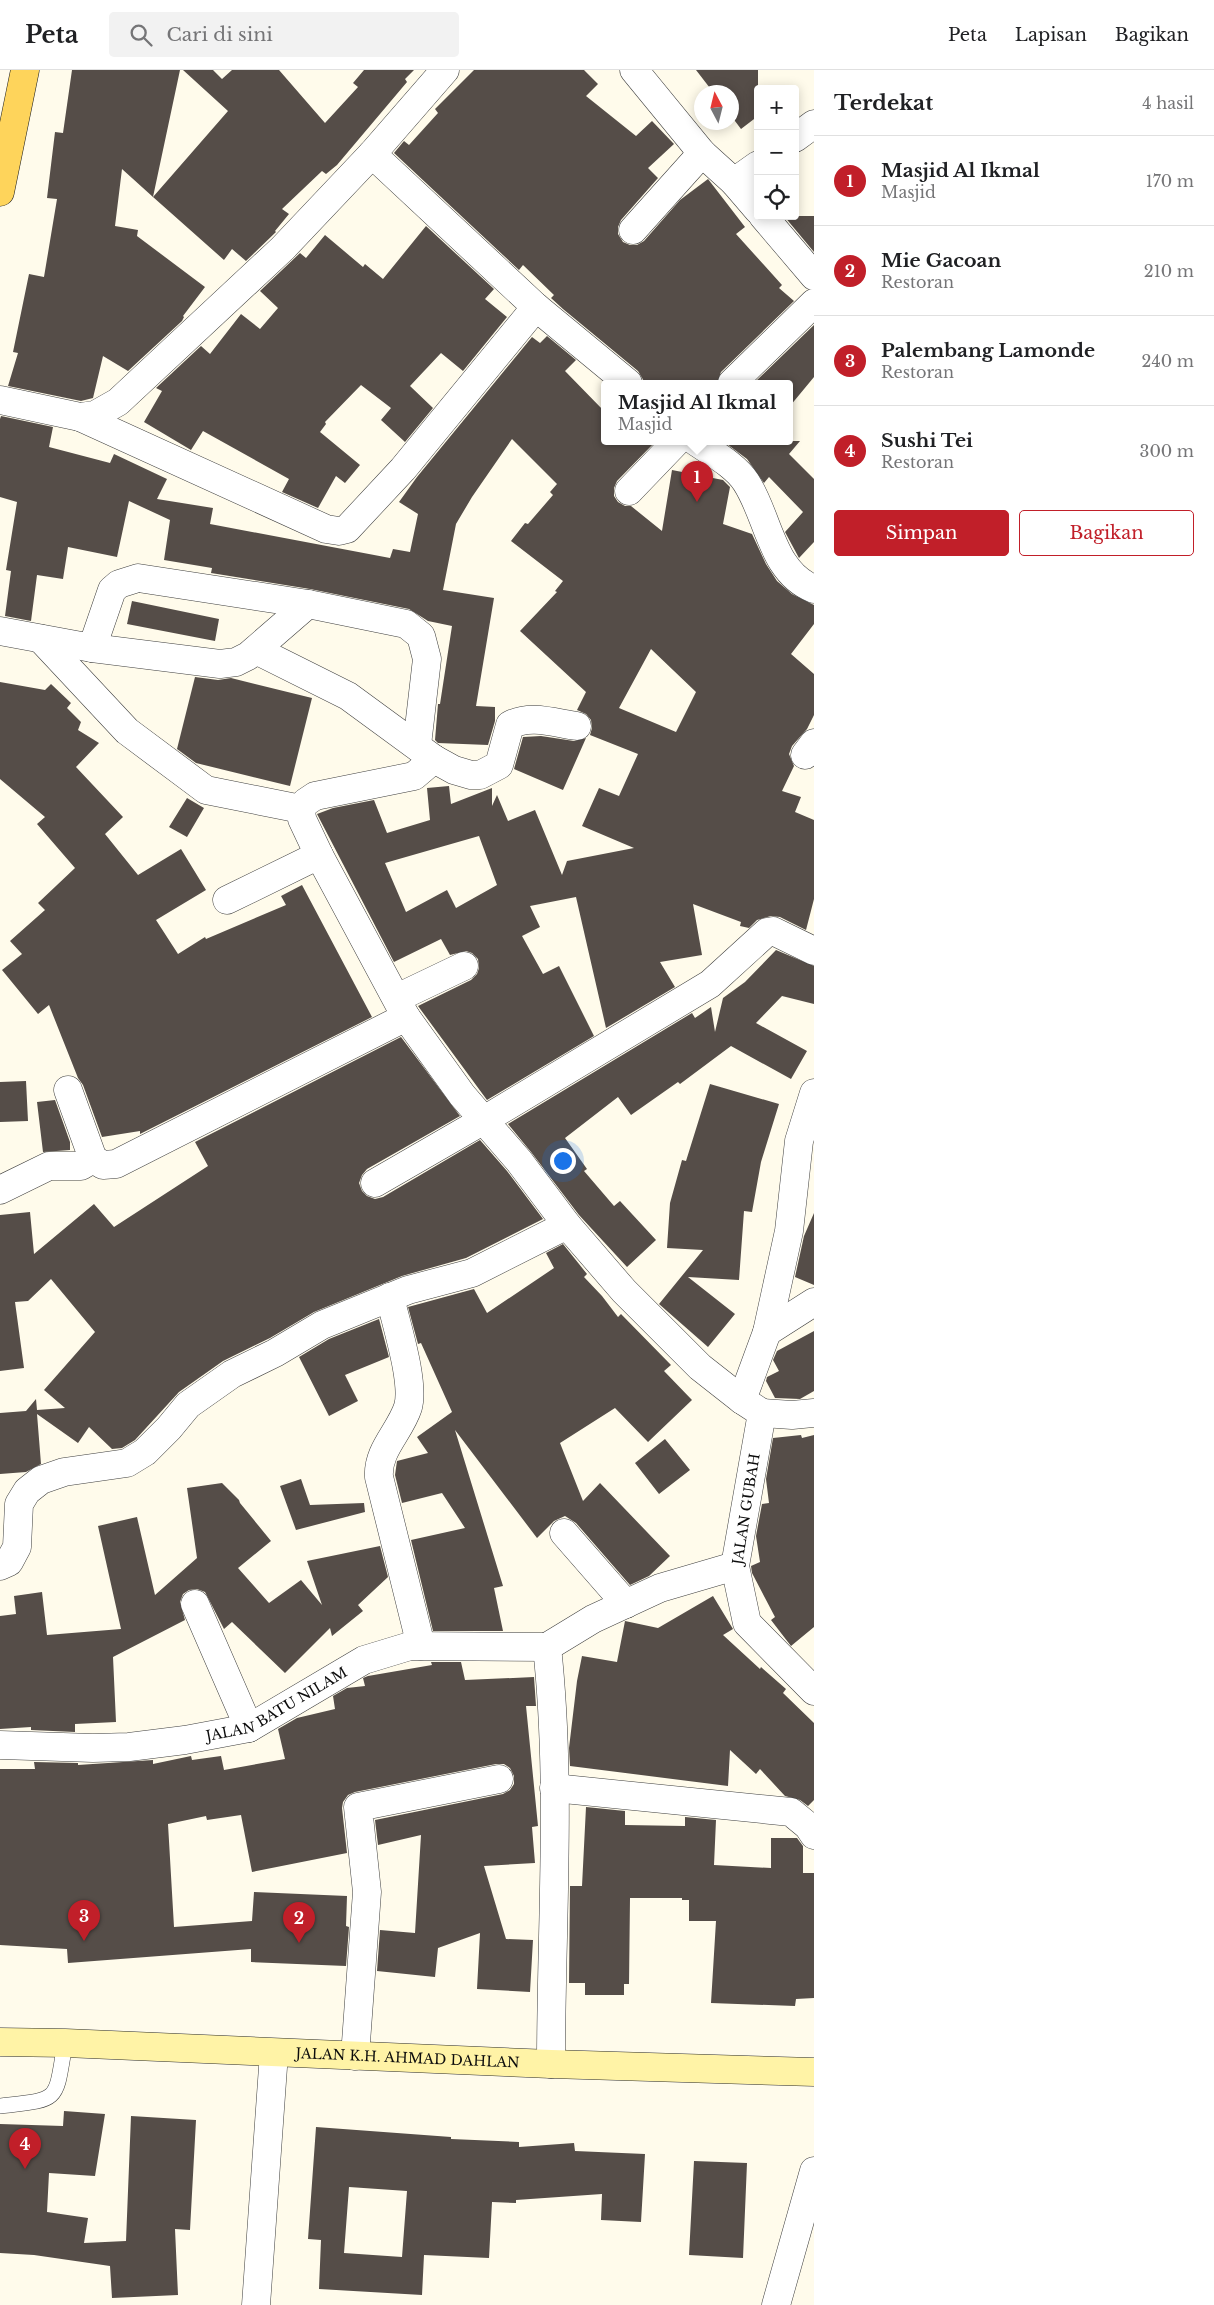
<!DOCTYPE html>
<html lang="id">
<head>
<meta charset="utf-8">
<style>
	:root { --surface:#fff; --page:#f2f2f2; --text:#202124; --muted:#757577; --line:#e0e0e0; --accent:#c11f29 }
	body { margin:0; font-family:"Libre Baskerville",serif; background:var(--page); color:var(--text) }
	.controls { position:absolute; right:15px; top:15px; display:grid; overflow:hidden; border-radius:5px; box-shadow:0 2px 12px #0003 }
	.controls button { width:45px; height:45px; display:grid; place-items:center; padding:0; border:0; border-bottom:1px solid var(--line); background:var(--surface); color:var(--text); font:25px sans-serif }
	.compass { position:absolute; left:694px; top:15px; width:45px; height:45px; border-radius:50%; background:var(--surface); box-shadow:0 2px 12px #0003; rotate:353deg }
	.you { position:absolute; left:562px; top:1090px; width:18px; height:18px; margin:-12px; border:4px solid #fff; border-radius:50%; background:#1a73e8; box-shadow:0 0 0 8px #1a73e833 }
	.badge { display:grid; place-items:center; width:32px; height:32px; border-radius:50%; background:var(--accent); color:#fff; font-size:16px; font-weight:700 }
	.pin { position:absolute; translate:-50% -41px; filter:drop-shadow(0 1px 2px #0008) }
	.pin::after { content:''; position:absolute; top:26px; width:18px; height:15px; background:inherit; clip-path:polygon(0 0,100% 0,50% 100%) }
	.popup { position:absolute; left:601px; top:310px; width:192px; height:65px; box-sizing:border-box; display:grid; place-content:center; border-radius:5px; background:var(--surface); filter:drop-shadow(0 1px 4px #0005); font-size:16px; white-space:nowrap; color:var(--muted) }
	.popup b { font-size:19px; color:var(--text) }
	.popup::after { content:''; position:absolute; left:50%; top:100%; margin-left:-10px; border:10px solid transparent; border-top-color:var(--surface) }
	.list { margin:0; padding:0; list-style:none }
	h2 { display:flex; justify-content:space-between; align-items:center; height:65px; margin:0; padding:0 20px; font-size:21px }
	h2 small { font-size:16px; font-weight:400; color:var(--muted) }
	.list li { display:grid; grid-template-columns:32px 1fr auto; gap:15px; align-items:center; box-sizing:border-box; height:90px; padding:0 20px; border-top:1px solid var(--line) }
	.list b { display:block; font-size:19px; white-space:nowrap }
	.list p { margin:0; font-size:16px; white-space:nowrap; color:var(--muted) }
	.list em { font-size:16px; font-style:normal; color:var(--muted) }
	.actions { display:flex; gap:10px; padding:15px 20px }
	.actions a { flex:1; padding:11px 0; border:1px solid var(--accent); border-radius:5px; text-align:center; font-size:18px; color:var(--accent) }
	.actions .main { background:var(--accent); color:#fff }
	.icon { flex:none; width:28px; height:28px; fill:none; stroke:currentColor; stroke-width:2; stroke-linecap:round; stroke-linejoin:round }
	.map { position:relative; flex:none; width:814px; height:2235px; overflow:hidden }
	header { display:flex; align-items:center; gap:30px; box-sizing:border-box; height:70px; padding:0 25px; background:var(--surface); border-bottom:1px solid var(--line) }
	header strong { font-size:24px }
	nav { display:flex; gap:28px; margin-inline-start:auto; font-size:18px }
	.search { width:350px; height:45px; background:var(--page); display:flex; align-items:center; gap:12px; box-sizing:border-box; padding:0 18px; border-radius:5px; color:var(--muted); font-size:19px }
	main { display:flex }
	aside { flex:1; background:var(--surface) }
	.map>svg:first-child { display:block }
	.building { fill:#554d48; fill-rule:evenodd }
	.lines { fill:none; stroke-linecap:round; stroke-linejoin:round }
	.service-casing { stroke:#3f3f3f; stroke-width:16 }
	.minor-casing { stroke:#3f3f3f; stroke-width:29 }
	.secondary-casing { stroke:#2e2e2e; stroke-width:29 }
	.primary-casing { stroke:#1d1d1d; stroke-width:29 }
	.service { stroke:#fff; stroke-width:15 }
	.minor { stroke:#fff; stroke-width:28 }
	.secondary { stroke:#fff3a6; stroke-width:28 }
	.primary { stroke:#fed45b; stroke-width:28 }
	.labels { text-anchor:middle; dominant-baseline:central; stroke-width:5; stroke-linejoin:round; paint-order:stroke }
	.street-label { font-size:14px; fill:#0c0c0c; stroke:#fff }
</style>
</head>
<body>
<header>
<strong>Peta</strong>
<div class="search"><svg class="icon" aria-label="search" viewBox="0 0 24 24"><circle cx="10" cy="10" r="6"/><path d="M15 15l6 6"/></svg>Cari di sini</div>
<nav><a>Peta</a><a>Lapisan</a><a>Bagikan</a></nav>
</header>
<main>
<div class="map">
<svg width="814" height="2235" viewBox="0 0 814 2235">
	<rect width="100%" height="100%" fill="#fffbeb"/>
	<path class="building" d="M 72,0 L 180,0 L 153,127 L 122,99 L 115,156 L 138,160 L 137,166 L 205,217 L 183,246 L 184,247 L 182,251 L 128,301 L 103,286 L 93,328 L 81,331 L 8,316 L 18,283 L 13,282 L 29,204 L 44,207 L 57,129 L 47,128 L 55,62 L 63,63 Z
		M 183,0 L 213,0 L 222,9 L 232,0 L 279,0 L 325,53 L 358,17 L 353,13 L 364,0 L 414,0 L 405,9 L 407,12 L 337,95 L 326,104 L 322,101 L 282,139 L 289,144 L 275,161 L 276,162 L 246,191 L 232,179 L 224,190 L 153,127 L 228,41 Z
		M 474,0 L 584,0 L 598,14 L 586,26 L 636,66 L 652,51 L 674,74 L 648,98 L 658,108 L 621,150 L 618,157 L 618,164 L 623,172 L 630,175 L 637,175 L 644,171 L 680,130 L 708,109 L 745,157 L 736,164 L 782,215 L 779,218 L 794,231 L 721,302 L 717,313 L 645,313 L 638,301 L 563,239 L 551,228 L 554,225 L 523,195 L 519,200 L 394,83 L 404,71 L 409,75 L 438,43 L 435,39 Z
		M 696,0 L 758,0 L 758,46 L 741,59 L 732,47 L 732,22 L 713,22 Z
		M 784,146 L 814,146 L 814,182 Z
		M 426,156 L 494,219 L 485,229 L 507,247 L 463,301 L 441,283 L 410,316 L 433,338 L 405,372 L 381,350 L 391,338 L 361,315 L 325,352 L 326,354 L 320,362 L 360,395 L 345,413 L 336,406 L 318,438 L 282,422 L 289,409 L 203,361 L 191,380 L 144,352 L 162,321 L 156,318 L 201,276 L 210,284 L 241,244 L 260,259 L 278,238 L 260,221 L 300,183 L 306,188 L 325,165 L 363,197 L 365,194 L 383,209 Z
		M 814,255 L 814,307 L 790,336 L 790,313 L 754,313 Z
		M 547,266 L 576,290 L 565,301 L 604,341 L 604,371 L 656,371 L 617,411 L 614,418 L 614,426 L 618,432 L 625,436 L 631,436 L 662,461 L 672,400 L 723,410 L 730,417 L 723,454 L 752,464 L 766,494 L 777,511 L 792,524 L 814,535 L 814,554 L 791,584 L 814,604 L 814,645 L 807,659 L 792,676 L 789,684 L 794,696 L 782,721 L 801,727 L 795,742 L 814,750 L 814,829 L 806,860 L 780,847 L 771,846 L 757,850 L 749,858 L 740,856 L 741,852 L 693,834 L 702,885 L 660,892 L 675,917 L 606,958 L 576,827 L 530,836 L 540,857 L 522,866 L 543,904 L 559,896 L 594,966 L 487,1030 L 418,936 L 471,910 L 477,904 L 479,898 L 478,889 L 472,883 L 466,881 L 450,885 L 441,869 L 394,892 L 317,744 L 333,738 L 374,730 L 387,763 L 430,750 L 427,718 L 449,716 L 451,734 L 492,718 L 492,736 L 497,725 L 508,751 L 535,740 L 562,805 L 567,791 L 634,778 L 582,756 L 599,718 L 619,726 L 638,684 L 590,665 L 592,658 L 591,650 L 586,644 L 577,640 L 586,622 L 520,561 L 557,522 L 555,521 L 563,511 L 511,471 L 525,453 L 528,454 L 553,425 L 550,422 L 557,414 L 512,369 L 472,427 L 456,454 L 443,520 L 494,528 L 476,636 L 495,637 L 495,651 L 488,675 L 438,673 L 435,670 L 438,634 L 440,634 L 452,556 L 428,551 L 409,539 L 310,519 L 211,503 L 212,498 L 164,490 L 170,450 L 129,431 L 117,487 L 68,477 L 63,509 L 37,505 L 31,551 L 5,546 L 11,501 L 6,500 L 17,432 L 0,427 L 0,349 L 1,346 L 53,357 L 49,377 L 110,393 L 114,384 L 167,409 L 157,429 L 213,438 L 210,454 L 390,488 L 393,479 L 410,482 L 418,444 L 399,432 L 417,407 L 532,267 L 540,273 ZM 651,579 L 696,622 L 676,662 L 619,638 ZM 479,766 L 497,815 L 456,838 L 447,820 L 406,842 L 385,793 Z
		M 723,371 L 800,371 L 789,384 L 814,409 L 814,472 L 799,488 L 785,462 L 803,442 L 769,407 L 764,413 L 747,389 Z
		M 132,531 L 219,549 L 215,571 L 127,554 Z
		M 195,607 L 218,610 L 231,608 L 312,628 L 290,716 L 196,693 L 177,679 Z
		M 0,612 L 45,620 L 51,614 L 71,633 L 67,638 L 81,652 L 78,660 L 99,673 L 76,697 L 123,747 L 105,764 L 138,805 L 181,779 L 206,820 L 156,850 L 178,884 L 205,867 L 206,869 L 286,835 L 281,826 L 302,815 L 372,947 L 140,1064 L 140,1061 L 102,1067 L 83,1015 L 78,1008 L 49,935 L 38,944 L 2,900 L 22,884 L 10,871 L 45,840 L 38,833 L 75,798 L 37,754 L 45,747 L 0,709 Z
		M 541,666 L 574,671 L 586,668 L 563,720 L 514,699 L 523,667 Z
		M 187,728 L 204,738 L 187,767 L 169,757 Z
		M 776,880 L 814,896 L 814,934 L 782,926 L 756,953 L 807,981 L 791,1009 L 731,976 L 680,1014 L 678,1012 L 631,1045 L 618,1027 L 565,1068 L 587,1099 L 584,1101 L 614,1136 L 620,1131 L 656,1170 L 627,1197 L 579,1145 L 531,1082 L 508,1054 L 692,943 L 695,948 L 711,937 L 715,962 L 723,928 L 745,912 Z
		M 401,967 L 460,1046 L 367,1099 L 362,1105 L 359,1113 L 362,1121 L 367,1126 L 375,1129 L 383,1127 L 480,1070 L 507,1101 L 543,1149 L 466,1188 L 402,1206 L 314,1242 L 270,1268 L 223,1291 L 179,1322 L 135,1370 L 122,1378 L 112,1379 L 89,1357 L 78,1373 L 37,1344 L 41,1394 L 26,1402 L 0,1404 L 0,1343 L 26,1341 L 36,1329 L 37,1340 L 65,1338 L 44,1320 L 95,1262 L 51,1209 L 28,1231 L 15,1232 L 24,1298 L 0,1301 L 0,1145 L 30,1142 L 34,1184 L 94,1134 L 114,1157 L 208,1096 L 195,1072 Z
		M 26,1011 L 28,1051 L 0,1052 L 0,1012 Z
		M 710,1014 L 779,1034 L 761,1092 L 752,1142 L 744,1141 L 739,1210 L 688,1207 L 735,1244 L 708,1277 L 659,1234 L 703,1180 L 667,1178 L 670,1133 L 682,1090 L 686,1091 Z
		M 55,1030 L 70,1072 L 70,1080 L 43,1082 L 37,1032 Z
		M 814,1143 L 814,1215 L 795,1207 L 804,1166 Z
		M 563,1174 L 587,1204 L 584,1207 L 602,1226 L 618,1247 L 621,1244 L 671,1295 L 664,1301 L 692,1330 L 648,1372 L 615,1338 L 560,1373 L 583,1431 L 600,1413 L 670,1486 L 649,1506 L 630,1515 L 576,1453 L 565,1446 L 554,1451 L 537,1468 L 455,1360 L 503,1516 L 494,1518 L 503,1561 L 433,1561 L 411,1470 L 465,1458 L 442,1423 L 402,1433 L 395,1405 L 397,1391 L 428,1383 L 417,1367 L 452,1342 L 421,1273 L 418,1274 L 408,1237 L 474,1219 L 487,1243 L 554,1198 L 546,1183 Z
		M 379,1249 L 389,1287 L 345,1305 L 358,1331 L 329,1346 L 299,1287 L 329,1269 Z
		M 814,1261 L 814,1321 L 800,1329 L 775,1328 L 766,1311 L 767,1307 L 779,1301 L 773,1290 L 777,1281 Z
		M 801,1365 L 802,1368 L 814,1365 L 814,1557 L 791,1576 L 771,1550 L 775,1547 L 752,1503 L 751,1496 L 760,1492 L 756,1466 L 762,1434 L 769,1433 L 766,1409 L 773,1368 Z
		M 665,1369 L 690,1400 L 659,1424 L 635,1393 Z
		M 301,1409 L 310,1435 L 364,1433 L 365,1442 L 296,1460 L 280,1416 Z
		M 222,1413 L 239,1430 L 240,1433 L 271,1471 L 238,1498 L 269,1533 L 301,1510 L 322,1535 L 307,1491 L 380,1476 L 388,1507 L 358,1535 L 363,1541 L 332,1566 L 330,1558 L 285,1603 L 232,1552 L 224,1559 L 205,1522 L 197,1519 L 189,1520 L 183,1524 L 180,1532 L 185,1550 L 113,1587 L 116,1652 L 75,1654 L 75,1662 L 31,1660 L 31,1657 L 0,1659 L 0,1546 L 16,1544 L 14,1526 L 42,1522 L 47,1565 L 121,1559 L 98,1456 L 137,1447 L 155,1525 L 197,1488 L 187,1418 Z
		M 713,1526 L 733,1559 L 723,1565 L 760,1599 L 761,1597 L 786,1619 L 783,1623 L 814,1653 L 814,1730 L 808,1736 L 800,1730 L 785,1726 L 760,1699 L 756,1704 L 730,1680 L 728,1716 L 570,1696 L 569,1678 L 577,1611 L 582,1586 L 617,1592 L 625,1551 L 658,1558 Z
		M 431,1592 L 461,1592 L 465,1610 L 534,1607 L 536,1636 L 526,1636 L 538,1756 L 532,1757 L 535,1793 L 484,1796 L 506,1869 L 533,1870 L 530,1922 L 477,1919 L 480,1863 L 438,1878 L 435,1907 L 377,1901 L 380,1860 L 415,1863 L 421,1765 L 378,1775 L 375,1750 L 503,1724 L 510,1720 L 514,1714 L 514,1706 L 510,1698 L 504,1694 L 496,1694 L 355,1722 L 348,1725 L 343,1732 L 342,1738 L 347,1783 L 252,1802 L 241,1745 L 207,1750 L 206,1746 L 168,1754 L 174,1857 L 252,1851 L 254,1822 L 347,1826 L 346,1856 L 349,1857 L 346,1896 L 251,1892 L 251,1879 L 68,1893 L 67,1879 L 0,1875 L 0,1699 L 35,1699 L 34,1692 L 78,1693 L 78,1695 L 153,1690 L 153,1694 L 191,1686 L 192,1690 L 221,1686 L 224,1700 L 285,1689 L 278,1659 L 297,1648 L 335,1639 L 333,1626 L 347,1618 L 365,1616 L 363,1608 L 368,1606 L 432,1595 Z
		M 586,1737 L 625,1741 L 625,1755 L 685,1756 L 685,1747 L 716,1750 L 714,1795 L 771,1798 L 771,1768 L 797,1768 L 803,1776 L 803,1803 L 814,1803 L 814,1928 L 796,1929 L 795,1936 L 711,1933 L 716,1851 L 689,1851 L 689,1830 L 682,1830 L 682,1828 L 630,1828 L 629,1914 L 624,1914 L 624,1925 L 585,1925 L 585,1913 L 569,1913 L 570,1816 L 582,1816 Z
		M 64,2041 L 105,2044 L 95,2106 L 49,2103 L 47,2142 L 88,2148 L 84,2173 L 126,2171 L 131,2046 L 196,2050 L 190,2160 L 175,2159 L 178,2225 L 112,2228 L 110,2196 L 34,2185 L 0,2183 L 0,2054 L 63,2056 Z
		M 316,2057 L 451,2067 L 451,2069 L 519,2072 L 519,2077 L 574,2073 L 575,2081 L 645,2084 L 641,2152 L 601,2150 L 602,2124 L 516,2130 L 516,2133 L 492,2132 L 489,2188 L 424,2185 L 422,2225 L 319,2219 L 321,2170 L 308,2169 ZM 349,2117 L 407,2121 L 402,2187 L 344,2183 Z
		M 694,2091 L 747,2093 L 743,2188 L 689,2185 Z"/>
	<g class="lines">
		<g class="service-casing">
			<path id="service" d="M 0,2036 C 61,2029 55,2033 65,1973"/>
		</g>
		<g class="minor-casing">
			<g id="minor">
				<path d="M 634,0 L 702,83 L 734,112 L 758,140"/>
				<path d="M 795,68 L 814,54"/>
				<path d="M 372,84 L 536,237 L 628,313"/>
				<path d="M 734,112 L 758,95"/>
				<path d="M 763,146 L 814,206"/>
				<path d="M 633,160 L 702,83"/>
				<path d="M 732,313 L 814,233"/>
				<path d="M 0,330 L 80,347 L 95,345 L 118,332 L 283,178 L 372,84 L 445,0"/>
				<path d="M 80,347 L 326,459 L 339,461 L 347,459 L 403,399 L 536,237"/>
				<path d="M 695,371 C 712,383 735,395 746,412 C 769,447 771,502 814,519"/>
				<path d="M 629,421 L 677,371"/>
				<path d="M 0,561 L 92,578 L 112,520 L 119,514 L 138,508 L 308,534 L 406,554 L 421,566 L 427,589 L 417,675"/>
				<path d="M 41,569 L 127,661 L 206,720 L 301,739"/>
				<path d="M 92,578 L 220,594 L 236,592 L 248,586 L 308,534"/>
				<path d="M 256,580 L 348,626 L 434,689 L 454,700 L 471,705 L 480,705 L 499,695 L 510,655 C 530,644 555,653 577,656"/>
				<path d="M 805,685 L 814,673"/>
				<path d="M 434,689 L 414,706 L 315,726 L 306,732 L 301,739 L 302,749 L 319,785 L 406,947 L 462,1025 L 519,1091 L 567,1155 L 624,1221 L 700,1297 L 742,1330 L 762,1343 L 735,1496 L 747,1553 L 814,1621"/>
				<path d="M 227,830 L 319,785"/>
				<path d="M 397,928 L 464,896"/>
				<path d="M 68,1020 L 93,1089 L 103,1095 L 116,1094 L 406,947"/>
				<path d="M 375,1113 L 484,1050 L 710,914 L 767,862 L 773,861 L 814,881"/>
				<path d="M 0,1120 L 49,1096 L 81,1096 L 93,1089"/>
				<path d="M 390,1227 C 396,1254 415,1312 408,1337 C 400,1362 377,1380 379,1407 L 421,1576"/>
				<path d="M 767,1262 L 814,1232"/>
				<path d="M 742,1330 L 767,1262 L 789,1161 L 799,1071 L 814,1023"/>
				<path d="M 762,1343 L 792,1345 L 814,1343"/>
				<path d="M 564,1463 L 626,1534"/>
				<path d="M 0,1496 L 9,1492 L 17,1477 L 19,1434 L 27,1421 L 41,1410 L 64,1402 L 127,1393 L 145,1382 L 169,1358 L 188,1335 L 232,1304 L 275,1283 L 322,1255 L 408,1220 L 472,1203 L 567,1155"/>
				<path d="M 195,1534 L 249,1658"/>
				<path d="M 547,1577 C 562,1715 551,1855 551,1994"/>
				<path d="M 547,1577 L 593,1549 L 660,1518 L 735,1496"/>
				<path id="s1" d="M 0,1675 L 93,1678 L 129,1677 L 185,1670 L 249,1658 L 364,1590 L 410,1576 L 547,1577"/>
				<path d="M 554,1718 L 791,1742 L 808,1756 L 814,1765"/>
				<path d="M 355,1986 L 367,1822 L 358,1737 L 499,1709"/>
				<path d="M 256,2235 L 274,1983"/>
				<path d="M 776,2235 L 814,2101"/>
			</g>
		</g>
		<g class="secondary-casing">
			<g id="secondary">
				<path id="s2" d="M 0,1972 L 65,1973 L 551,1994 L 814,2002"/>
			</g>
		</g>
		<g class="primary-casing">
			<path id="primary" d="M 0,122 L 25,0"/>
		</g>
		<use href="#service" class="service"/>
		<use href="#minor" class="minor"/>
		<use href="#secondary" class="secondary"/>
		<use href="#primary" class="primary"/>
	</g>
	<g class="labels">
		<g class="street-label">
			<text transform="translate(746 1439) rotate(-81)">JALAN GUBAH</text>
			<text stroke="none"><textPath href="#s1" startOffset="285">JALAN BATU NILAM</textPath></text>
			<text stroke="none"><textPath href="#s2" startOffset="408">JALAN K.H. AHMAD DAHLAN</textPath></text>
		</g>
	</g>
</svg>
<div class="controls">
<button>+</button>
<button>−</button>
<button><svg class="icon" aria-label="locate" viewBox="0 0 24 24"><circle cx="12" cy="12" r="6"/><path d="M12 2v4M12 18v4M2 12h4M18 12h4"/></svg></button>
</div>
<svg class="compass" viewBox="-18 -18 36 36"><path d="M0-13l5 13h-10z" fill="#e53935"/><path d="M0 13l5-13h-10z" fill="#757577"/></svg>
<div class="you"></div>
<div class="pin badge" style="left:697px;top:432px">1</div>
<div class="popup"><b>Masjid Al Ikmal</b>Masjid</div>
<div class="pin badge" style="left:299px;top:1873px">2</div>
<div class="pin badge" style="left:84px;top:1871px">3</div>
<div class="pin badge" style="left:25px;top:2099px">4</div>
</div>
<aside>
<h2>Terdekat<small>4 hasil</small></h2>
<ul class="list">
<li><span class="badge">1</span><div><b>Masjid Al Ikmal</b><p>Masjid</p></div><em>170 m</em></li>
<li><span class="badge">2</span><div><b>Mie Gacoan</b><p>Restoran</p></div><em>210 m</em></li>
<li><span class="badge">3</span><div><b>Palembang Lamonde</b><p>Restoran</p></div><em>240 m</em></li>
<li><span class="badge">4</span><div><b>Sushi Tei</b><p>Restoran</p></div><em>300 m</em></li>
</ul>
<div class="actions"><a class="main">Simpan</a><a>Bagikan</a></div>
</aside>
</main>
</body>
</html>
